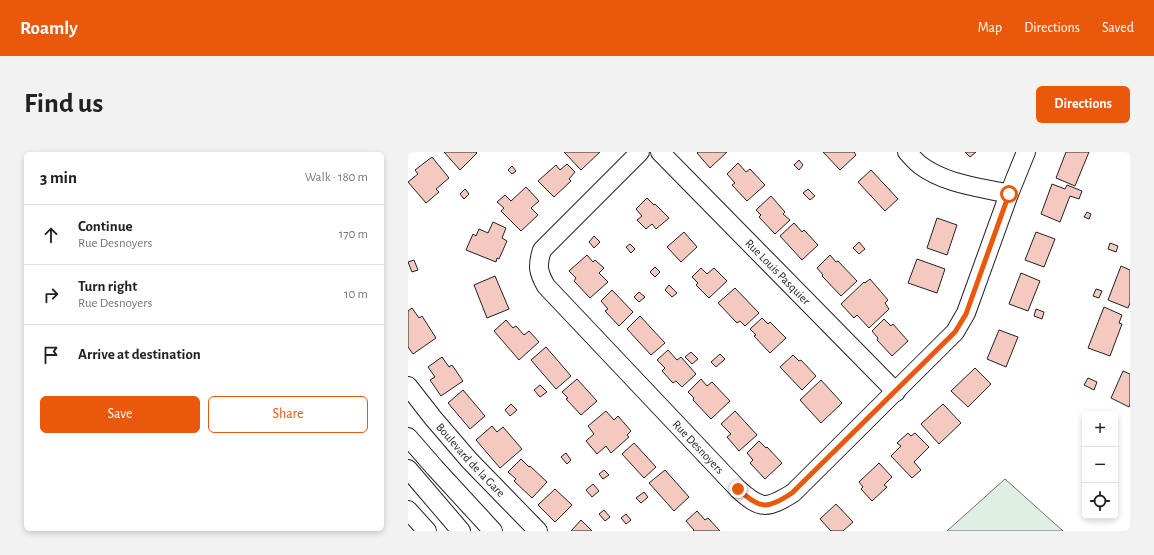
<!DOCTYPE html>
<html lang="en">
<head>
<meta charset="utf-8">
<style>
	:root { --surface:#fff; --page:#f2f2f2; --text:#222; --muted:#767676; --line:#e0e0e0; --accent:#ea580c }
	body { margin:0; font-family:"Alegreya Sans",sans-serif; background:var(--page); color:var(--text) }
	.controls { position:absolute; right:12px; bottom:12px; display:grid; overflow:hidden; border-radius:6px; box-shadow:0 2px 6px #0003 }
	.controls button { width:36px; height:36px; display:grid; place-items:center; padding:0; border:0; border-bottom:1px solid var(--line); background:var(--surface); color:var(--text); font:20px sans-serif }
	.stop { position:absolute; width:12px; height:12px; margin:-9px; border:3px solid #ea580c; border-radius:50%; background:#fff }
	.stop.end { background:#ea580c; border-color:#fff; box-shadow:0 1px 4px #0008 }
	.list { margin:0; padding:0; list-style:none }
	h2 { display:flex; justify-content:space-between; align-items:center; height:52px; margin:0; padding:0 16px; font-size:17px }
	h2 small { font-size:13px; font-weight:400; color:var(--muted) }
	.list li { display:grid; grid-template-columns:26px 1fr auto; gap:12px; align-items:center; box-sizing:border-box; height:60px; padding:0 16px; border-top:1px solid var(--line) }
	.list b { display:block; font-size:15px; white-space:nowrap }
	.list p { margin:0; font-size:13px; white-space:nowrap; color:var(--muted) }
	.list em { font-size:13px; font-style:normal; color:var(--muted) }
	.actions { display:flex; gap:8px; padding:12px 16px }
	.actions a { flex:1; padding:9px 0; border:1px solid var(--accent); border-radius:6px; text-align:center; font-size:14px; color:var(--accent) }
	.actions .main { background:var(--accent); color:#fff }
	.icon { flex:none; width:22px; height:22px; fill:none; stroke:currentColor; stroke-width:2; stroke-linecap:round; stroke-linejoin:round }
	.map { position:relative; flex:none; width:722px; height:379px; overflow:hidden; border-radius:6px }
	header { display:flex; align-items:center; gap:24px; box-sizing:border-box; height:56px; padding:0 20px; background:var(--accent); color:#fff }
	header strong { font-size:19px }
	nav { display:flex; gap:22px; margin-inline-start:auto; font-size:14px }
	.intro { display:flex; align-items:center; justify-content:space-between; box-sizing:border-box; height:96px; padding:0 24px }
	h1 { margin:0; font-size:28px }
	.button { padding:10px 18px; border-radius:6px; background:var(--accent); color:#fff; font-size:14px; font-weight:700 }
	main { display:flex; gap:24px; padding:0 24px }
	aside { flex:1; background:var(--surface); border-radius:6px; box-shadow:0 2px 6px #0003 }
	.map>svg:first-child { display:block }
	.green { fill:#e0efe3; stroke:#6f6f6f }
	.building { fill:#f3c9c0; stroke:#222 }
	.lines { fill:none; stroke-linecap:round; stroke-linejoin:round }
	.minor-casing { stroke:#222; stroke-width:20 }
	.minor { stroke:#fff; stroke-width:18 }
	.route { stroke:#ea580c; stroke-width:5 }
	.labels { text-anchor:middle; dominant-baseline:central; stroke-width:3; stroke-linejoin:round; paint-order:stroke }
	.street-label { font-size:12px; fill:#222; stroke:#fff }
</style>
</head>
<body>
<header>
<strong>Roamly</strong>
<nav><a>Map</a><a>Directions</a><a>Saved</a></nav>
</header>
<div class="intro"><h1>Find us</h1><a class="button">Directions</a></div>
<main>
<aside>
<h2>3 min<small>Walk · 180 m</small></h2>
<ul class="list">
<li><svg class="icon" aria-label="ahead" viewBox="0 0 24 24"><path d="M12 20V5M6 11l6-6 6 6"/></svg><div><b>Continue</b><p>Rue Desnoyers</p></div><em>170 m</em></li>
<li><svg class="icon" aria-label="right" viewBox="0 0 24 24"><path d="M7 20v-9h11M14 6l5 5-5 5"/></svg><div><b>Turn right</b><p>Rue Desnoyers</p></div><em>10 m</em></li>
<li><svg class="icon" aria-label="arrive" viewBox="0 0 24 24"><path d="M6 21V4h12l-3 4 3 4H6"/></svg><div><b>Arrive at destination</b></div></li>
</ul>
<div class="actions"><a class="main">Save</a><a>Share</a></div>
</aside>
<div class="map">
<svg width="722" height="379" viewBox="0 0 722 379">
	<rect width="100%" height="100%" fill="#fff"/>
	<path class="green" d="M 597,327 L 655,379 L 539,379 Z"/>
	<path class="building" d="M 36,0 L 68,0 L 69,1 L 52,18 Z
		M 156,0 L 192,0 L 173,18 Z
		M 290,0 L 319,0 L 302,16 L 289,1 Z
		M 415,0 L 446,0 L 448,3 L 432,18 Z
		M 557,0 L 568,0 L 562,5 Z
		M 658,0 L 681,0 L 667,34 L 648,26 Z
		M 24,5 L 41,26 L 28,37 L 31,40 L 18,51 L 0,30 L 10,22 L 7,18 Z
		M 391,8 L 395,13 L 391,18 L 386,13 Z
		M 330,11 L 338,20 L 342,17 L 357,33 L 339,49 L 324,33 L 327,31 L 319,22 Z
		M 159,12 L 167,20 L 161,27 L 163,29 L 146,45 L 130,29 L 148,13 L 152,18 Z
		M 104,14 L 108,19 L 104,22 L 100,18 Z
		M 463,18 L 490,47 L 477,59 L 450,30 Z
		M 644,32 L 657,37 L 659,33 L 674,39 L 671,47 L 662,44 L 652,70 L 633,62 Z
		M 118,35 L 131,49 L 123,56 L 130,63 L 113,79 L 93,59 L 96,56 L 89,50 L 97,43 L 103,49 Z
		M 57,37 L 61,42 L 56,47 L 52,42 Z
		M 400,37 L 407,44 L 402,48 L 395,41 Z
		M 363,44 L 377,60 L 375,62 L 382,68 L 367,82 L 351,65 L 353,63 L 348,58 Z
		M 239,46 L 246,53 L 247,52 L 261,66 L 248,77 L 244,72 L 238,77 L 229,68 L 234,64 L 228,57 Z
		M 679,60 L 683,62 L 681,67 L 676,65 Z
		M 529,66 L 549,73 L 539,103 L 519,96 Z
		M 85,70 L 98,76 L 94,86 L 99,89 L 91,107 L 89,106 L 88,110 L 58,98 L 65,82 L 68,84 L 71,77 L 80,81 Z
		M 386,71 L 394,80 L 396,78 L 410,93 L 394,108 L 372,84 Z
		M 276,80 L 289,95 L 273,110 L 259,95 Z
		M 628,80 L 647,87 L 636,115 L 617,108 Z
		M 186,84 L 192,90 L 186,96 L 181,90 Z
		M 451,90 L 457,97 L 451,102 L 445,96 Z
		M 702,91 L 710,94 L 708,100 L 700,97 Z
		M 222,92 L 227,97 L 223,101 L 218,95 Z
		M 179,103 L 185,110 L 187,108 L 196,116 L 191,121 L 200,130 L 182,146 L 166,129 L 168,126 L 161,119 Z
		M 422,103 L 428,110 L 430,109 L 449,129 L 433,144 L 414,124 L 415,123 L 409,116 Z
		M 509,107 L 537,117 L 529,141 L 500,131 Z
		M 6,108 L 10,118 L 4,120 L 0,110 Z
		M 713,114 L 722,118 L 722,151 L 720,156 L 700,148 Z
		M 247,115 L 252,120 L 247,125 L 242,120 Z
		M 293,116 L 299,122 L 306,116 L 319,129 L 301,146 L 288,133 L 290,131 L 284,125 Z
		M 613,121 L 632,129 L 620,159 L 601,152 Z
		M 87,124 L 101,157 L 79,166 L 66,133 Z
		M 462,127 L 480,148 L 477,151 L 481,157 L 461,176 L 449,163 L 446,166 L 433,152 L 456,130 L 457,131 Z
		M 261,133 L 269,141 L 264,145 L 257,138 Z
		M 327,136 L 351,161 L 337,174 L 332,169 L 329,171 L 310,151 Z
		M 688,137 L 694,139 L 691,146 L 685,144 Z
		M 204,138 L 225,160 L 211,174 L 197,159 L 200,157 L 193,149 Z
		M 231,140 L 237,145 L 231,150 L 226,145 Z
		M 696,155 L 714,163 L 711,171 L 714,172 L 702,204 L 680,196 Z
		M 4,156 L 11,166 L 14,164 L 28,186 L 5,202 L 0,195 L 0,159 Z
		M 628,157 L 636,160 L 634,167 L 626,164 Z
		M 232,164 L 257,191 L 243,203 L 219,177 Z
		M 354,166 L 360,172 L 362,170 L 378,186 L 362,201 L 346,184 L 348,183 L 342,177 Z
		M 476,167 L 483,174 L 485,172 L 500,189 L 484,204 L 469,188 L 470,186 L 464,179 Z
		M 98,168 L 105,176 L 108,174 L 116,183 L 121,179 L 131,190 L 111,208 L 86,179 Z
		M 591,178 L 610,185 L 598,215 L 579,207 Z
		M 138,195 L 163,224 L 148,237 L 123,208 Z
		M 260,198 L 269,208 L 273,205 L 288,222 L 274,235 L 268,229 L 265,231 L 254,219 L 257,216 L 249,208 Z
		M 283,200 L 290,207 L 284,212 L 277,205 Z
		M 312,202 L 317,207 L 308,215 L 303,210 Z
		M 385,203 L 391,209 L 393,208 L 408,224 L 394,238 L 372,215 Z
		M 34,205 L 41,215 L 44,213 L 55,229 L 33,244 L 22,228 L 27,225 L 20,215 Z
		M 567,216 L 583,232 L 560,255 L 543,239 Z
		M 715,219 L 722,222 L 722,252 L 721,255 L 703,246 Z
		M 680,226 L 689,230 L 686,238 L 676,233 Z
		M 169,227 L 189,249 L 173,263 L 158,247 L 160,246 L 154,240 Z
		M 293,227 L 299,234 L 304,230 L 322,249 L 303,267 L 285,248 L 286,246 L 280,240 Z
		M 413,228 L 434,251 L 413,271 L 392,248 Z
		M 132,233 L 139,240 L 132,245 L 126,238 Z
		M 55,238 L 77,264 L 62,277 L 40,251 Z
		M 103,252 L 109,258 L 102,264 L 97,258 Z
		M 535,252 L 553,271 L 531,292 L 513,272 Z
		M 198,259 L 206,268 L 210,264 L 223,279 L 219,283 L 221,285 L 203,301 L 198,294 L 189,302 L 178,289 L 186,282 L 180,274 Z
		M 327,259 L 349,283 L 331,299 L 319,285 L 323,282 L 313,272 Z
		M 84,274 L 89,280 L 95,275 L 114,297 L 92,316 L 68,288 Z
		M 500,281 L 503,284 L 507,281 L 521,295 L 506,310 L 513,318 L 504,326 L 483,304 L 493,294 L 489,291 Z
		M 351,289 L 358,296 L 359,295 L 374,311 L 357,327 L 342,311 L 345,308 L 339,301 Z
		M 226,291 L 248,315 L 236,326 L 214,302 Z
		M 158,301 L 163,308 L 159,312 L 153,305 Z
		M 113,307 L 121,315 L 122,314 L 139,330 L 124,346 L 106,329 L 108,327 L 100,320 Z
		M 471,311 L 484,325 L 476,333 L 479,335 L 464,349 L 453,337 L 455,335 L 451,330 Z
		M 196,318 L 201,323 L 195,327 L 191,322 Z
		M 257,318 L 281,345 L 266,359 L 241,331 Z
		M 185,332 L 191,339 L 184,345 L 178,338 Z
		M 147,337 L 164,353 L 147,370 L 130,353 Z
		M 236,340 L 240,345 L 233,351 L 228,346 Z
		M 428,352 L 445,370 L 435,379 L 423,379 L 412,367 Z
		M 196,358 L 202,365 L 197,369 L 191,362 Z
		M 289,359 L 297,368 L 300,366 L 312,379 L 285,379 L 286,378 L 278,369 Z
		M 218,362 L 223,368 L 218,372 L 213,366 Z
		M 173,368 L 184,379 L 163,379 Z"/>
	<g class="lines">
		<g class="minor-casing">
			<g id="minor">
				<path id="s1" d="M 232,0 L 134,98 C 129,114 130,120 138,134 L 330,337 C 353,358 359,357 385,341 L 547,180 L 558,161 L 601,42 L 618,0"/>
				<path id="s2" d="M 252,0 L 488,240"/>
				<path d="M 499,0 C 503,4 507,9 512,13 C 537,32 571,35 601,42"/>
				<path id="s3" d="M 0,234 L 25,266 L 61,308 L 130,379"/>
				<path d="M 0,285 L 27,316 L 85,379"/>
				<path d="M 0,317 L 53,379"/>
				<path d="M 0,358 L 19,379"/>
			</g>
		</g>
		<use href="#minor" class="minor"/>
	</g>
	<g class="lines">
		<path class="route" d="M 330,337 C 353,358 359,357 384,341 L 547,180 L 558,162 L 601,42"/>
	</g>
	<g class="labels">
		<g class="street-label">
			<text stroke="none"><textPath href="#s2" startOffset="168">Rue Louis Pasquier</textPath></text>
			<text stroke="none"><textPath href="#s1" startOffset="398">Rue Desnoyers</textPath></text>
			<text stroke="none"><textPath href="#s3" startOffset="97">Boulevard de la Gare</textPath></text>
		</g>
	</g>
</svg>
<div class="controls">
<button>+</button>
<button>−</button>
<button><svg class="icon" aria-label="locate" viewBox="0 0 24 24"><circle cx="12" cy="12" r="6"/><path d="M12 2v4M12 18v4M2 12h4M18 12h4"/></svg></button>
</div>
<div class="stop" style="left:601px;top:42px"></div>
<div class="stop end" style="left:330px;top:337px"></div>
</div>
</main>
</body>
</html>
